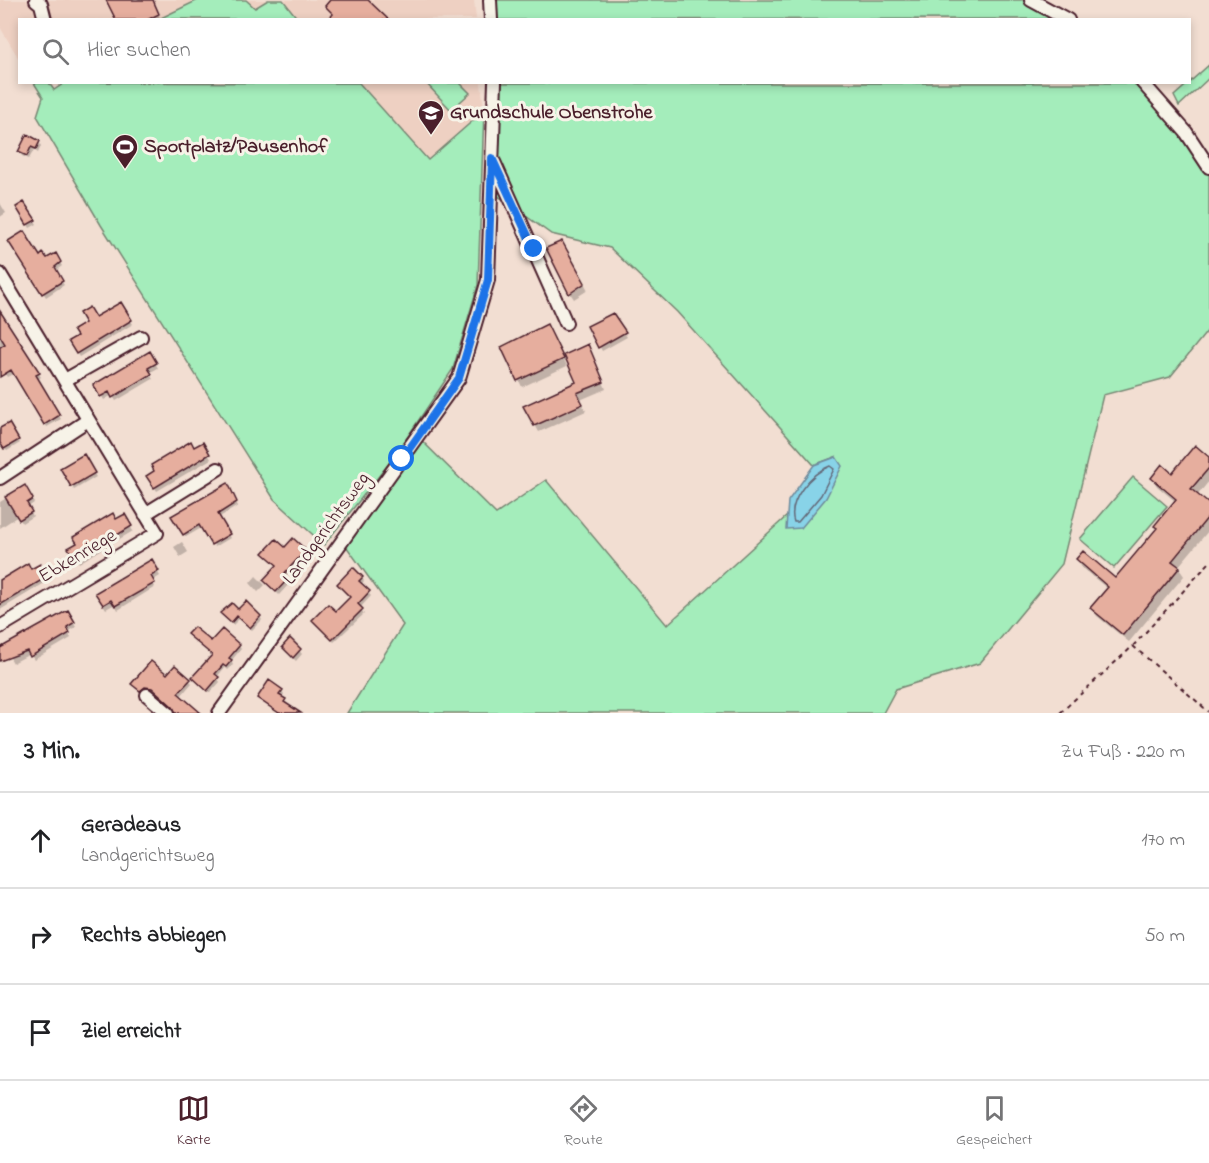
<!DOCTYPE html>
<html lang="de">
<head>
<meta charset="utf-8">
<style>
	:root { --surface:#fff; --page:#f2f2f2; --text:#202124; --muted:#757577; --line:#e0e0e0; --accent:#4a1f2b }
	body { margin:0; font-family:"Indie Flower",sans-serif; background:var(--page); color:var(--text) }
	.stop { position:absolute; width:18px; height:18px; margin:-14px; border:4px solid #1a73e8; border-radius:50%; background:#fff }
	.stop.end { background:#1a73e8; border-color:#fff; box-shadow:0 2px 6px #0008 }
	.list { margin:0; padding:0; list-style:none }
	h2 { display:flex; justify-content:space-between; align-items:center; height:78px; margin:0; padding:0 24px; font-size:26px }
	h2 small { font-size:20px; font-weight:400; color:var(--muted) }
	.list li { display:grid; grid-template-columns:39px 1fr auto; gap:18px; align-items:center; box-sizing:border-box; height:96px; padding:0 24px; border-top:2px solid var(--line) }
	.list b { display:block; font-size:22px; white-space:nowrap }
	.list p { margin:0; font-size:20px; white-space:nowrap; color:var(--muted) }
	.list em { font-size:20px; font-style:normal; color:var(--muted) }
	.icon { flex:none; width:33px; height:33px; fill:none; stroke:currentColor; stroke-width:2; stroke-linecap:round; stroke-linejoin:round }
	.map { position:relative; flex:none; width:1209px; height:713px; overflow:hidden }
	.search { position:absolute; background:var(--surface); box-shadow:0 3px 9px #0003; left:18px; right:18px; top:18px; height:66px; display:flex; align-items:center; gap:15px; box-sizing:border-box; padding:0 21px; border-radius:0px; color:var(--muted); font-size:22px }
	.sheet { height:366px; background:var(--surface) }
	nav { display:flex; justify-content:space-around; align-items:center; box-sizing:border-box; height:84px; border-top:2px solid var(--line); background:var(--surface); font-size:16px; color:var(--muted) }
	nav a { display:grid; justify-items:center; gap:3px }
	nav .on { color:var(--accent) }
	.map>svg:first-child { display:block }
	.built { fill:#eed0c2 }
	.green { fill:#a4edbb; stroke:#778673; stroke-width:1.5 }
	.water { fill:#88d3e8; stroke:#6f8b9c; stroke-width:1.5 }
	.shadow { fill:#0003 }
	.lines { fill:none; stroke-linecap:round; stroke-linejoin:round }
	.shore { stroke:#636777; stroke-width:1.5 }
	.building { fill:#e6ae9e; stroke:#4a1f2b; stroke-width:1.5 }
	.minor-casing { stroke:#4a1f2b; stroke-width:16 }
	.path { stroke:#4a1f2b; stroke-width:2; stroke-dasharray:4.5 4.5; stroke-linecap:butt }
	.minor { stroke:#f7f3e8; stroke-width:12 }
	.route { stroke:#1a73e8; stroke-width:8 }
	.labels { text-anchor:middle; dominant-baseline:central; stroke-width:6; stroke-linejoin:round; paint-order:stroke }
	.poi-label { font-size:20px; font-weight:bold; fill:#4a1f2b; stroke:#f7f3e8; text-anchor:start }
	.street-label { font-size:20px; fill:#4a1f2b; stroke:#f7f3e8 }
</style>
</head>
<body>
<div class="map">
<svg width="1209" height="713" viewBox="0 0 1209 713">
	<rect width="100%" height="100%" fill="#f2ded2"/>
	<filter id="ink" filterUnits="userSpaceOnUse"><feTurbulence type="fractalNoise" baseFrequency=".0167" numOctaves="2"/><feDisplacementMap in="SourceGraphic" scale="12" xChannelSelector="R" yChannelSelector="G"/><feConvolveMatrix kernelMatrix="1 2 1 2 8 2 1 2 1" color-interpolation-filters="sRGB"/></filter>
	<g filter="url(#ink)">
		<path class="built" d="M 0,0 L 474,0 L 476,19 L 20,20 L 19,59 L 0,27 Z
			M 359,83 L 481,83 L 484,111 L 428,160 Z"/>
		<path class="green" d="M 198,0 L 246,0 L 255,8 L 268,0 L 283,0 L 298,19 L 159,19 Z
			M 490,0 L 1031,0 L 1068,19 L 491,20 Z
			M 1209,65 L 1209,78 L 1179,106 L 1174,96 Z
			M 66,82 L 359,83 L 428,160 L 484,111 L 478,285 L 453,369 L 394,457 L 324,545 L 274,499 L 101,225 L 37,116 L 43,97 L 34,83 L 49,83 L 54,90 Z
			M 426,83 L 460,83 L 470,93 L 451,110 Z
			M 495,83 L 1141,83 L 1209,167 L 1209,329 L 1170,377 L 1103,395 L 1062,564 L 980,663 L 896,689 L 883,713 L 347,713 L 403,625 L 346,546 L 418,437 L 496,514 L 546,480 L 667,625 L 787,516 L 835,457 L 814,465 L 677,312 L 610,248 L 551,234 L 491,191 Z
			M 1133,477 L 1167,506 L 1114,568 L 1080,539 Z"/>
		<path class="water" d="M 836,457 L 842,466 L 826,498 L 801,528 L 786,529 L 788,501 L 814,465 Z"/>
		<path class="shadow" d="M 108,0 L 152,0 L 161,20 L 118,20 Z
			M 39,142 L 41,146 L 38,153 L 34,150 L 29,159 L 22,156 L 20,152 Z
			M 0,203 L 6,213 L 0,217 Z
			M 24,204 L 37,224 L 30,228 L 18,208 Z
			M 10,241 L 46,260 L 55,255 L 62,266 L 55,271 L 64,285 L 46,297 Z
			M 561,243 L 588,290 L 574,299 L 570,293 Z
			M 120,304 L 133,324 L 79,357 L 70,342 L 94,319 Z
			M 0,312 L 41,377 L 37,380 L 61,419 L 47,427 L 15,373 L 7,377 L 0,366 Z
			M 613,315 L 627,337 L 602,351 L 589,327 Z
			M 551,333 L 567,366 L 522,387 L 503,347 Z
			M 149,353 L 158,368 L 149,373 L 153,379 L 116,401 L 112,395 L 104,400 L 95,385 Z
			M 591,353 L 606,389 L 580,400 L 586,411 L 539,432 L 525,407 L 578,383 Z
			M 8,425 L 20,443 L 7,451 L 0,444 L 0,430 Z
			M 202,444 L 211,459 L 157,491 L 148,476 Z
			M 83,456 L 96,477 L 74,490 L 62,469 Z
			M 1209,459 L 1209,481 L 1197,496 L 1209,505 L 1209,530 L 1178,567 L 1184,576 L 1129,642 L 1097,616 L 1092,608 L 1108,589 L 1082,568 L 1077,559 L 1115,580 L 1158,529 L 1156,526 L 1176,502 L 1157,486 L 1152,478 L 1172,475 Z
			M 227,485 L 238,506 L 218,518 L 230,538 L 215,547 L 203,527 L 186,537 L 173,517 Z
			M 24,487 L 34,503 L 28,507 L 33,516 L 22,523 L 18,516 L 0,528 L 0,502 Z
			M 124,516 L 133,531 L 79,563 L 70,548 Z
			M 182,542 L 188,552 L 180,557 L 174,547 Z
			M 285,549 L 305,551 L 307,555 L 284,579 L 288,585 L 279,595 L 265,580 L 277,566 L 265,553 Z
			M 151,561 L 160,576 L 152,581 L 155,587 L 118,610 L 115,604 L 106,609 L 97,594 Z
			M 39,566 L 48,581 L 0,610 L 0,582 Z
			M 256,576 L 265,585 L 258,592 L 250,583 Z
			M 362,578 L 364,581 L 361,585 L 371,596 L 360,608 L 364,614 L 334,642 L 314,621 L 336,613 L 351,598 L 339,585 Z
			M 238,611 L 260,617 L 262,620 L 252,630 L 240,618 L 233,625 L 224,616 Z
			M 67,612 L 76,627 L 68,632 L 71,638 L 34,660 L 30,654 L 13,663 L 5,649 Z
			M 189,634 L 211,644 L 239,646 L 241,649 L 231,661 L 233,665 L 228,670 L 225,667 L 217,677 L 220,682 L 210,693 L 194,678 L 213,656 Z
			M 290,640 L 302,654 L 296,661 L 286,651 Z
			M 175,667 L 192,683 L 180,697 L 197,713 L 177,713 L 156,692 L 147,690 L 143,694 L 133,684 L 167,677 Z
			M 282,691 L 284,694 L 281,698 L 296,713 L 278,713 L 259,698 Z"/>
		<g class="lines">
			<path class="shore" d="M 830,466 L 834,469 L 821,495 L 798,522 L 794,522 C 787,501 811,473 830,466 Z"/>
		</g>
		<path class="building" d="M 106,0 L 153,0 L 159,14 L 147,20 L 116,20 Z
			M 330,0 L 368,0 L 389,20 L 328,20 L 333,14 L 325,6 Z
			M 27,134 L 40,141 L 36,149 L 31,147 L 27,156 L 18,152 Z
			M 24,202 L 36,220 L 27,225 L 16,207 Z
			M 24,231 L 40,256 L 43,253 L 47,258 L 56,253 L 61,262 L 55,267 L 63,281 L 42,294 L 8,241 Z
			M 562,241 L 585,283 L 569,294 L 546,248 Z
			M 121,302 L 132,320 L 76,354 L 68,341 L 77,336 L 73,330 L 85,323 L 79,313 L 89,307 L 95,317 Z
			M 0,311 L 40,373 L 36,375 L 60,415 L 44,425 L 11,370 L 0,377 L 0,347 L 5,344 L 0,336 Z
			M 613,313 L 626,332 L 598,348 L 587,326 Z
			M 547,324 L 564,359 L 517,381 L 501,347 Z
			M 588,344 L 604,382 L 577,393 L 583,404 L 534,426 L 523,406 L 576,382 L 564,355 Z
			M 150,351 L 157,363 L 148,368 L 152,374 L 112,398 L 109,392 L 100,397 L 93,385 Z
			M 9,423 L 19,440 L 4,449 L 0,443 L 0,428 Z
			M 191,441 L 194,447 L 203,442 L 210,454 L 154,488 L 146,476 L 154,471 L 151,465 Z
			M 1195,445 L 1209,457 L 1209,468 L 1191,489 L 1209,504 L 1209,516 L 1172,561 L 1180,567 L 1123,635 L 1090,608 L 1108,587 L 1076,559 L 1083,551 L 1115,578 L 1157,528 L 1154,526 L 1176,499 L 1151,478 L 1162,464 L 1172,473 Z
			M 84,454 L 95,473 L 71,487 L 60,468 Z
			M 228,483 L 237,502 L 218,514 L 230,534 L 211,545 L 199,525 L 183,535 L 171,516 Z
			M 25,485 L 33,499 L 27,503 L 32,512 L 19,520 L 5,497 Z
			M 113,513 L 116,519 L 125,514 L 132,526 L 76,560 L 68,548 L 77,543 L 73,537 Z
			M 293,538 L 306,550 L 282,576 L 287,580 L 276,592 L 263,580 L 277,565 L 263,553 L 276,539 L 285,547 Z
			M 152,559 L 159,571 L 151,576 L 155,583 L 115,606 L 111,600 L 103,605 L 95,593 Z
			M 28,563 L 31,569 L 40,564 L 47,577 L 0,605 L 0,580 Z
			M 353,567 L 363,577 L 359,581 L 370,591 L 358,604 L 363,609 L 332,640 L 312,620 L 328,604 L 336,611 L 350,597 L 337,584 Z
			M 246,601 L 261,616 L 250,628 L 237,616 L 231,623 L 220,613 L 232,603 L 238,609 Z
			M 68,610 L 75,622 L 67,627 L 70,633 L 30,657 L 27,651 L 0,661 L 0,648 Z
			M 194,627 L 211,641 L 222,629 L 240,645 L 229,658 L 232,660 L 226,667 L 223,665 L 215,674 L 219,677 L 207,691 L 192,677 L 212,655 L 187,634 Z
			M 290,638 L 301,649 L 293,658 L 282,647 Z
			M 151,661 L 167,674 L 175,665 L 191,679 L 178,693 L 201,713 L 176,713 L 173,707 L 152,688 L 145,687 L 140,691 L 131,684 Z
			M 269,680 L 283,690 L 279,695 L 286,699 L 284,702 L 301,713 L 279,713 L 257,698 Z"/>
		<g class="lines">
			<g class="minor-casing">
				<path id="minor" d="M 36,0 L 41,4 L 45,20
					M 490,0 L 491,20
					M 1031,0 L 1068,20
					M 1142,82 L 1186,132 L 1209,167
					M 494,162 L 566,323
					M 0,274 L 157,533 L 0,627
					M 65,380 L 141,337
					M 0,478 L 88,420
					M 145,514 L 218,469
					M 147,695 L 168,713
					M 219,713 L 459,378 L 488,280 L 495,82"/>
			</g>
			<path class="path" d="M 1133,646 L 1209,712
				M 1060,713 L 1133,646 L 1209,563"/>
			<use href="#minor" class="minor"/>
		</g>
	</g>
	<g class="lines" filter="url(#ink)">
		<path class="route" d="M 402,459 L 459,378 L 488,280 L 492,158 L 534,249"/>
	</g>
	<defs>
		<g id="school-pin" transform="scale(1.35)"><path d="M0 17L-7.5 6A9.5 9.5 0 1 1 7.5 6Z" fill="#4a1f2b" stroke="#f7f3e8"/><path d="M0-5L7-2L0 1L-7-2ZM-4 1L0 2.5L4 1V4Q0 6-4 4Z" fill="#fff"/></g>
		<g id="stadium-pin" transform="scale(1.35)"><path d="M0 17L-7.5 6A9.5 9.5 0 1 1 7.5 6Z" fill="#4a1f2b" stroke="#f7f3e8"/><path d="M0-5a6.5 5 0 1 0 0 10a6.5 5 0 1 0 0-10ZM-3.5-1.8h7v3.6h-7Z" fill="#fff"/></g>
	</defs>
	<g fill-rule="evenodd">
		<use href="#school-pin" x="431" y="113"/>
		<use href="#stadium-pin" x="125" y="147"/>
	</g>
	<g class="labels">
		<g class="poi-label">
			<text x="450" y="113">Grundschule Obenstrohe</text>
			<text x="144" y="147">Sportplatz/Pausenhof</text>
		</g>
		<g class="street-label">
			<text transform="translate(327 529) rotate(-54)">Landgerichtsweg</text>
			<text transform="translate(78 557) rotate(-31)">Ebkenriege</text>
		</g>
	</g>
</svg>
<div class="stop" style="left:402px;top:459px"></div>
<div class="stop end" style="left:534px;top:249px"></div>
<div class="search"><svg class="icon" aria-label="search" viewBox="0 0 24 24"><circle cx="10" cy="10" r="6"/><path d="M15 15l6 6"/></svg>Hier suchen</div>
</div>
<section class="sheet">
<h2>3 Min.<small>Zu Fuß · 220 m</small></h2>
<ul class="list">
<li><svg class="icon" aria-label="ahead" viewBox="0 0 24 24"><path d="M12 20V5M6 11l6-6 6 6"/></svg><div><b>Geradeaus</b><p>Landgerichtsweg</p></div><em>170 m</em></li>
<li><svg class="icon" aria-label="right" viewBox="0 0 24 24"><path d="M7 20v-9h11M14 6l5 5-5 5"/></svg><div><b>Rechts abbiegen</b></div><em>50 m</em></li>
<li><svg class="icon" aria-label="arrive" viewBox="0 0 24 24"><path d="M6 21V4h12l-3 4 3 4H6"/></svg><div><b>Ziel erreicht</b></div></li>
</ul>
</section>
<nav>
<a class="on"><svg class="icon" aria-label="map" viewBox="0 0 24 24"><path d="M3 6l6-2 6 2 6-2v14l-6 2-6-2-6 2zM9 4v14M15 6v14"/></svg>Karte</a>
<a><svg class="icon" aria-label="directions" viewBox="0 0 24 24"><path d="M12 3l9 9-9 9-9-9zM9 14v-3h6M13 9l2 2-2 2"/></svg>Route</a>
<a><svg class="icon" aria-label="saved" viewBox="0 0 24 24"><path d="M7 4h10v16l-5-4-5 4z"/></svg>Gespeichert</a>
</nav>
</body>
</html>
